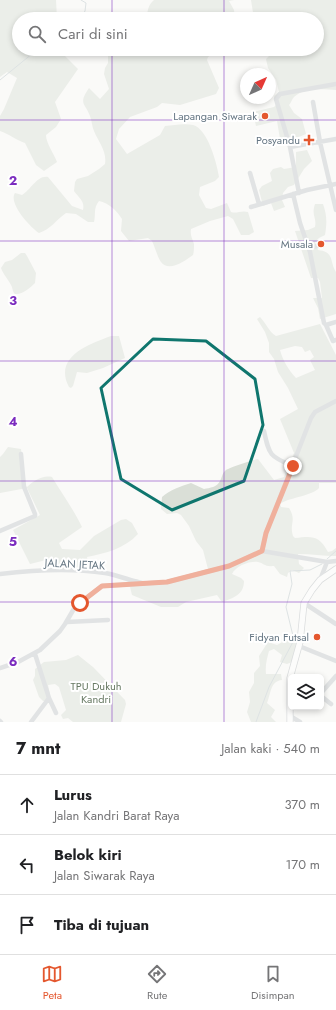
<!DOCTYPE html>
<html lang="id">
<head>
<meta charset="utf-8">
<style>
	:root { --surface:#fff; --page:#f2f2f2; --text:#202124; --muted:#757577; --line:#e0e0e0; --accent:#e4572e }
	body { margin:0; font-family:Jost,sans-serif; background:var(--page); color:var(--text) }
	.controls { position:absolute; right:12px; bottom:12px; display:grid; overflow:hidden; border-radius:6px; box-shadow:0 2px 6px #0003 }
	.controls button { width:36px; height:36px; display:grid; place-items:center; padding:0; border:0; border-bottom:1px solid var(--line); background:var(--surface); color:var(--text); font:20px sans-serif }
	.compass { position:absolute; left:240px; top:68px; width:36px; height:36px; border-radius:50%; background:var(--surface); box-shadow:0 2px 6px #0003; rotate:45deg }
	.stop { position:absolute; width:12px; height:12px; margin:-9px; border:3px solid #e4572e; border-radius:50%; background:#fff }
	.stop.end { background:#e4572e; border-color:#fff; box-shadow:0 1px 4px #0008 }
	.list { margin:0; padding:0; list-style:none }
	h2 { display:flex; justify-content:space-between; align-items:center; height:52px; margin:0; padding:0 16px; font-size:17px }
	h2 small { font-size:13px; font-weight:400; color:var(--muted) }
	.list li { display:grid; grid-template-columns:26px 1fr auto; gap:12px; align-items:center; box-sizing:border-box; height:60px; padding:0 16px; border-top:1px solid var(--line) }
	.list b { display:block; font-size:15px; white-space:nowrap }
	.list p { margin:0; font-size:13px; white-space:nowrap; color:var(--muted) }
	.list em { font-size:13px; font-style:normal; color:var(--muted) }
	.icon { flex:none; width:22px; height:22px; fill:none; stroke:currentColor; stroke-width:2; stroke-linecap:round; stroke-linejoin:round }
	.map { position:relative; flex:none; width:336px; height:722px; overflow:hidden }
	.search { position:absolute; background:var(--surface); box-shadow:0 2px 6px #0003; left:12px; right:12px; top:12px; height:44px; display:flex; align-items:center; gap:10px; box-sizing:border-box; padding:0 14px; border-radius:22px; color:var(--muted); font-size:15px }
	.sheet { height:232px; background:var(--surface) }
	nav { display:flex; justify-content:space-around; align-items:center; box-sizing:border-box; height:56px; border-top:1px solid var(--line); background:var(--surface); font-size:11px; color:var(--muted) }
	nav a { display:grid; justify-items:center; gap:2px }
	nav .on { color:var(--accent) }
	.map>svg:first-child { display:block }
	.green { fill:#dadfd7; fill-rule:evenodd }
	.lines { fill:none; stroke-linecap:round; stroke-linejoin:round }
	.stream { stroke:#bbc7cb; stroke-width:1 }
	.major-casing { stroke:#b5babe; stroke-width:7 }
	.minor { stroke:#c3c8cc; stroke-width:4.5 }
	.major { stroke:#fff; stroke-width:5.5 }
	.route { stroke:#e4572e; stroke-width:5 }
	.marked { fill:none; stroke:#0f766e; stroke-width:3; stroke-linejoin:round }
	.grid { fill:none; stroke:#7b2cbf; stroke-width:1; stroke-opacity:0.55 }
	.poi-dot { fill:#e4572e; stroke:#fff; stroke-width:1.5 }
	.labels { text-anchor:middle; dominant-baseline:central; stroke-width:4; stroke-linejoin:round; paint-order:stroke }
	.poi-label { font-size:11px; fill:#657683; stroke:#fff; text-anchor:end }
	.street-label { font-size:11px; fill:#657683; stroke:#fff }
	.park-label { font-size:11px; fill:#687a64; stroke:#fff }
	.grid-label { font-size:13px; text-anchor:middle; font-weight:bold; fill:#7b2cbf; stroke:#fff; stroke-width:4; stroke-linejoin:round; paint-order:stroke }
</style>
</head>
<body>
<div class="map">
<svg width="336" height="722" viewBox="0 0 336 722">
	<rect width="100%" height="100%" fill="#fafaf8"/>
	<path class="green" d="M 0,0 L 56,0 L 57,19 L 19,19 L 19,49 L 58,49 L 78,69 L 55,102 L 61,119 L 56,127 L 46,135 C 46,143 54,154 57,162 L 44,171 L 36,165 L 25,143 C 16,140 9,134 0,131 L 0,116 L 4,109 L 17,78 L 7,72 L 0,77 Z
		M 154,0 L 234,0 L 229,1 L 234,10 L 235,19 L 147,19 C 147,12 148,5 154,0 Z
		M 251,0 L 336,0 L 336,90 C 324,89 304,87 294,97 C 292,99 291,103 289,105 L 294,113 L 302,119 L 306,134 C 297,138 290,140 280,139 L 277,121 L 256,126 L 253,112 L 274,107 L 276,105 L 274,96 L 279,92 L 276,80 L 268,68 L 266,59 L 269,56 L 266,49 L 317,49 L 317,19 L 254,19 Z
		M 108,49 L 216,49 L 216,52 L 208,57 L 207,60 L 219,88 L 216,94 L 180,105 L 162,103 L 157,107 L 130,117 L 119,129 L 116,139 L 127,154 L 160,135 L 165,126 C 174,125 185,123 193,125 C 208,129 217,164 219,177 L 215,181 L 200,187 L 199,195 L 206,208 L 211,209 L 227,203 L 231,212 C 237,214 241,210 248,212 L 254,232 L 249,235 L 241,235 L 233,219 L 228,216 L 210,221 L 191,229 C 190,235 192,238 194,244 C 194,247 194,252 193,255 C 186,260 169,273 161,262 C 157,256 155,247 152,241 L 148,238 L 129,241 L 121,231 L 122,219 C 117,211 109,203 99,201 C 93,208 96,215 94,222 L 88,222 L 76,214 L 66,213 C 56,220 51,229 39,233 C 30,227 8,203 15,193 L 22,195 C 31,190 37,175 48,177 L 72,206 L 83,210 C 85,201 79,198 74,191 L 75,182 L 77,179 L 88,176 L 99,169 L 105,164 C 107,151 99,143 94,131 C 92,127 92,121 90,116 C 85,103 78,104 89,88 L 100,99 L 109,89 L 104,74 L 105,68 L 108,63 Z
		M 307,150 L 312,161 L 304,169 L 294,185 L 288,187 L 283,193 L 282,200 L 285,207 L 274,211 L 271,203 L 263,206 L 259,190 L 262,186 L 272,181 L 270,173 L 273,169 L 281,167 L 284,169 L 296,167 L 296,152 Z
		M 315,204 L 323,204 C 327,215 327,223 325,235 L 319,238 L 315,242 L 318,250 C 335,252 329,261 336,272 L 336,314 L 320,319 L 318,308 L 313,298 L 322,298 L 320,282 L 318,278 L 311,278 L 295,231 L 308,230 L 315,227 C 317,217 311,216 315,204 Z
		M 21,253 L 25,253 L 27,256 L 36,273 L 35,283 C 30,288 22,295 15,294 C 12,291 13,288 11,285 C 8,279 3,274 1,268 L 5,262 L 12,260 Z
		M 260,317 C 266,323 269,332 276,336 L 320,324 L 336,355 L 336,483 L 319,483 L 319,488 C 312,496 287,498 280,504 L 281,507 L 289,508 C 297,521 289,523 293,536 L 295,538 C 312,536 319,535 328,552 L 332,551 L 336,548 L 336,556 C 323,556 311,554 298,554 L 299,564 L 304,568 L 299,573 L 292,570 L 288,573 L 287,577 L 280,574 L 274,566 C 264,567 264,563 258,562 C 249,561 236,566 232,574 L 241,578 L 244,581 C 244,595 233,598 222,602 L 217,595 L 186,602 L 178,607 L 161,607 L 132,595 L 130,587 L 134,583 L 136,579 C 157,586 187,575 208,569 L 203,550 L 196,541 L 189,526 L 181,515 L 177,513 L 167,514 L 161,509 L 162,497 C 170,490 181,486 191,483 L 204,489 C 210,488 217,487 220,481 C 222,478 222,473 226,470 C 231,467 252,460 258,459 L 274,480 L 284,477 L 294,453 L 280,419 L 298,409 L 288,388 L 278,372 L 274,359 L 269,352 L 269,343 L 265,332 L 257,319 ZM 295,346 L 302,347 L 305,352 L 310,350 L 314,357 L 310,360 L 315,370 L 296,378 C 288,369 283,361 280,350 Z
		M 111,336 L 119,336 L 125,358 L 103,368 L 87,373 L 77,372 L 73,386 L 71,388 L 69,387 C 53,357 89,344 111,336 Z
		M 8,447 L 21,449 L 25,485 L 27,487 C 34,481 42,475 52,477 C 62,494 74,510 82,527 L 59,543 L 62,549 L 80,550 L 94,536 L 121,520 L 126,519 L 132,523 L 138,534 C 124,549 106,553 87,557 L 89,568 L 55,567 L 50,559 L 30,564 L 13,530 L 40,515 L 27,488 L 0,493 L 0,457 L 3,454 Z
		M 296,636 L 298,638 L 292,662 L 287,664 L 280,662 L 282,655 L 274,649 L 269,651 C 267,658 265,666 266,674 L 281,674 L 282,680 C 270,681 271,694 267,703 L 275,710 L 271,717 L 276,722 L 251,722 L 247,712 L 250,702 L 249,692 L 254,683 L 254,673 L 260,666 L 259,656 L 268,642 L 277,645 C 283,641 290,640 296,636 Z
		M 78,655 L 93,667 L 125,700 L 126,704 L 121,722 L 73,722 L 68,718 L 63,719 L 61,715 L 66,710 L 59,687 L 55,684 L 48,685 L 50,694 L 46,701 L 43,701 L 39,697 L 33,680 L 35,676 L 35,669 L 44,662 L 66,660 Z"/>
	<g class="lines">
		<path class="stream" d="M 80,19 L 85,11 L 86,3 L 81,0
			M 0,80 L 38,49
			M 327,559 L 336,551
			M 256,722 L 269,687 L 294,640 L 286,607 L 292,584 L 290,571 L 310,570 L 322,564"/>
		<g class="major-casing">
			<path id="major" d="M 290,722 L 290,678 L 300,642 L 304,603 L 312,590 L 320,580 L 336,569"/>
		</g>
		<path class="minor" d="M 313,102 L 320,142 L 336,210
			M 290,147 L 336,139
			M 250,173 L 259,204
			M 299,193 L 290,147 L 276,99 L 280,94 L 336,84
			M 293,194 L 300,223 L 310,252 L 324,323 L 326,325 L 336,322
			M 251,207 L 307,190 L 336,184
			M 309,248 L 317,246
			M 326,325 L 333,341 L 336,340
			M 264,431 C 269,455 270,457 293,466
			M 0,531 L 35,516 L 35,514 L 24,487 L 21,454
			M 262,551 L 266,533 L 311,418 L 315,412 L 336,401
			M 262,551 L 327,562 L 336,561
			M 0,574 C 34,570 71,568 105,573 C 117,575 129,580 141,583
			M 320,580 L 327,562
			M 304,603 L 336,624
			M 67,622 L 108,620
			M 299,646 L 336,661
			M 0,668 L 18,662 L 40,650 L 60,631 L 65,624 L 75,607 L 102,586 L 167,582 L 229,566 L 262,551
			M 321,693 L 336,676
			M 321,696 L 331,704
			M 49,698 L 56,713
			M 290,716 L 300,722
			M 0,721 L 1,722
			M 31,722 L 49,698 L 35,654"/>
		<use href="#major" class="major"/>
	</g>
	<g class="lines">
		<path class="route" d="M 80,603 L 102,586 L 167,582 L 229,566 L 262,551 L 266,533 L 293,466"/>
	</g>
	<path d="M0 0H336V722H0ZM 153,339 L 206,341 L 255,379 L 263,425 L 244,481 L 172,510 L 121,479 L 101,388 Z" fill="#fafaf8" fill-opacity=".55" fill-rule="evenodd"/>
	<path class="marked" d="M 153,339 L 206,341 L 255,379 L 263,425 L 244,481 L 172,510 L 121,479 L 101,388 Z"/>
	<path class="grid" d="M 112,0 L 112,19M 224,0 L 224,19M 112,49 L 112,722M 224,49 L 224,722M 0,120 L 336,120M 0,241 L 336,241M 0,361 L 336,361M 0,481 L 336,481M 0,602 L 336,602"/>
	<g class="poi-dot">
		<circle cx="265" cy="116" r="4"/>
		<path d="M307 134h4v4h4v4h-4v4h-4v-4h-4v-4h4z"/>
		<circle cx="321" cy="244" r="4"/>
		<circle cx="317" cy="637" r="4"/>
	</g>
	<g class="labels">
		<g class="poi-label">
			<text x="257" y="116">Lapangan Siwarak</text>
			<text x="300" y="140">Posyandu</text>
			<text x="313" y="244">Musala</text>
			<text x="309" y="637">Fidyan Futsal</text>
		</g>
		<g class="street-label">
			<text transform="translate(75 564) rotate(3)">JALAN JETAK</text>
		</g>
		<g class="park-label">
			<text x="96" y="686">TPU Dukuh<tspan x="96" dy="13">Kandri</tspan></text>
		</g>
	</g>
	<g class="grid-label">
		<text x="13" y="185">2</text>
		<text x="13" y="305">3</text>
		<text x="13" y="426">4</text>
		<text x="13" y="546">5</text>
		<text x="13" y="666">6</text>
	</g>
</svg>
<div class="controls">
<button><svg class="icon" aria-label="layers" viewBox="0 0 24 24"><path d="M12 4l9 5-9 5-9-5zM3 14l9 5 9-5"/></svg></button>
</div>
<svg class="compass" viewBox="-18 -18 36 36"><path d="M0-13l5 13h-10z" fill="#e53935"/><path d="M0 13l5-13h-10z" fill="#757577"/></svg>
<div class="stop" style="left:80px;top:603px"></div>
<div class="stop end" style="left:293px;top:466px"></div>
<div class="search"><svg class="icon" aria-label="search" viewBox="0 0 24 24"><circle cx="10" cy="10" r="6"/><path d="M15 15l6 6"/></svg>Cari di sini</div>
</div>
<section class="sheet">
<h2>7 mnt<small>Jalan kaki · 540 m</small></h2>
<ul class="list">
<li><svg class="icon" aria-label="ahead" viewBox="0 0 24 24"><path d="M12 20V5M6 11l6-6 6 6"/></svg><div><b>Lurus</b><p>Jalan Kandri Barat Raya</p></div><em>370 m</em></li>
<li><svg class="icon" aria-label="left" viewBox="0 0 24 24"><path d="M17 20v-9H6M10 6l-5 5 5 5"/></svg><div><b>Belok kiri</b><p>Jalan Siwarak Raya</p></div><em>170 m</em></li>
<li><svg class="icon" aria-label="arrive" viewBox="0 0 24 24"><path d="M6 21V4h12l-3 4 3 4H6"/></svg><div><b>Tiba di tujuan</b></div></li>
</ul>
</section>
<nav>
<a class="on"><svg class="icon" aria-label="map" viewBox="0 0 24 24"><path d="M3 6l6-2 6 2 6-2v14l-6 2-6-2-6 2zM9 4v14M15 6v14"/></svg>Peta</a>
<a><svg class="icon" aria-label="directions" viewBox="0 0 24 24"><path d="M12 3l9 9-9 9-9-9zM9 14v-3h6M13 9l2 2-2 2"/></svg>Rute</a>
<a><svg class="icon" aria-label="saved" viewBox="0 0 24 24"><path d="M7 4h10v16l-5-4-5 4z"/></svg>Disimpan</a>
</nav>
</body>
</html>
